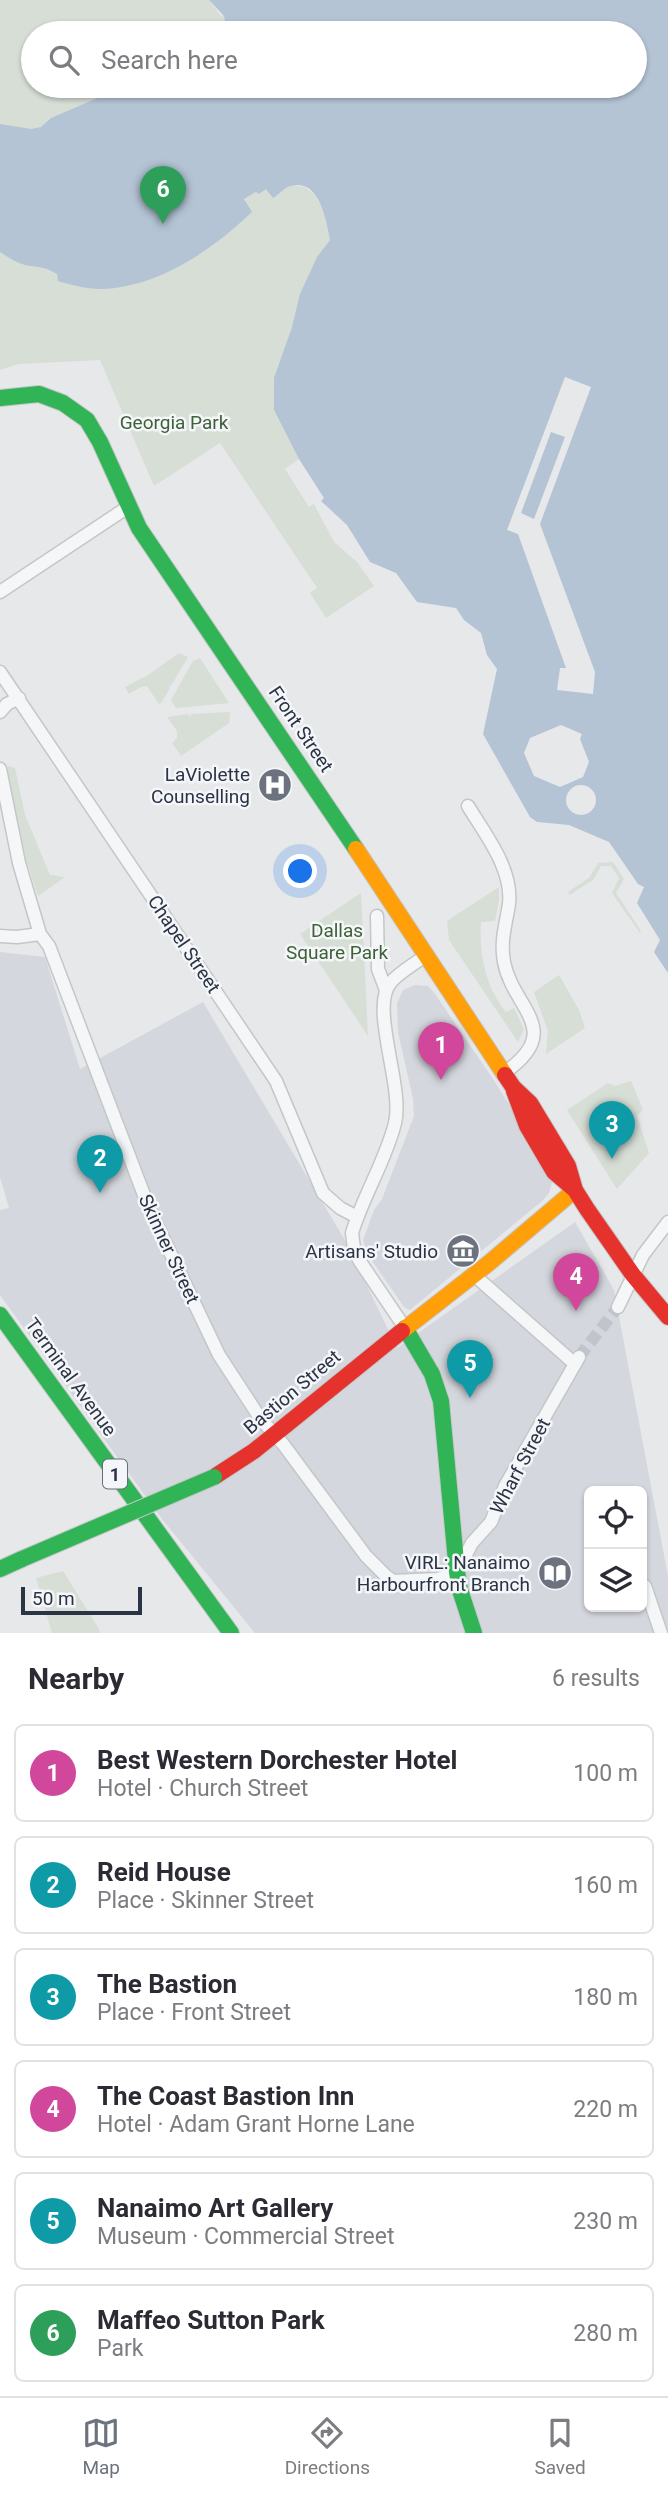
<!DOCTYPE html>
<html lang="en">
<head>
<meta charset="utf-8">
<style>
	:root { --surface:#fff; --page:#f7f7f7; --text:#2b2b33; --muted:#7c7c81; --line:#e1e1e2; --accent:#6c737f }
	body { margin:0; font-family:Roboto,sans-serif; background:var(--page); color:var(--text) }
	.controls { position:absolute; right:21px; bottom:21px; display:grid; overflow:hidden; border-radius:10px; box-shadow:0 2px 5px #0004 }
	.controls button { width:63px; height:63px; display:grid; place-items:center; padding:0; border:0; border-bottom:2px solid var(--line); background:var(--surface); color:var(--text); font:35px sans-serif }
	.scale { position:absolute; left:21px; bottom:18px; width:121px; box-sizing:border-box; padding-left:7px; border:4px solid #2b3445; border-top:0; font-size:19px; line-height:24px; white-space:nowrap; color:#2b3445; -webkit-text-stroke:5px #f4f6f9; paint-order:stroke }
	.you { position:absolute; left:301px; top:872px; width:24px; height:24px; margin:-18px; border:5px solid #fff; border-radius:50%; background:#1a73e8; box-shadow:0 0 0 10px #1a73e833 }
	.badge { display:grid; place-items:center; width:46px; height:46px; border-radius:50%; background:var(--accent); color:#fff; font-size:23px; font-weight:700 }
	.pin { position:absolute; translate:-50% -58px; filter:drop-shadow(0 2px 4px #0008) }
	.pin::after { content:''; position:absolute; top:37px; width:24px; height:21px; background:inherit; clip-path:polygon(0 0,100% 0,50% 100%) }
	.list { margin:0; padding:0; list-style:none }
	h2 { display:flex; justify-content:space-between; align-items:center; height:91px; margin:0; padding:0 28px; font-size:30px }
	h2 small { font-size:23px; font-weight:400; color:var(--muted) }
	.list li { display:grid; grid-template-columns:46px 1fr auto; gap:21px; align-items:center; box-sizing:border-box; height:98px; margin:0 14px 14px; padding:0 14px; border:2px solid var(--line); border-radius:10px }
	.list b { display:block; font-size:26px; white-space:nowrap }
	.list p { margin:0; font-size:23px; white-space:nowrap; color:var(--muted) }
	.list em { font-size:23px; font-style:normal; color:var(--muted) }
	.icon { flex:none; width:38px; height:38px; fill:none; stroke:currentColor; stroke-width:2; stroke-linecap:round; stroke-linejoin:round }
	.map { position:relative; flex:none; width:668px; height:1633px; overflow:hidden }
	.search { position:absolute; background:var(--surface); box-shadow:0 2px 5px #0004; left:21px; right:21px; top:21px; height:77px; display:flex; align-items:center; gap:18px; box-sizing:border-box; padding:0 24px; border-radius:38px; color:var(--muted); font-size:26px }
	.sheet { height:763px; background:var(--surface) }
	nav { display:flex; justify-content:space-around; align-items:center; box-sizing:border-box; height:98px; border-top:2px solid var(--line); background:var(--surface); font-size:19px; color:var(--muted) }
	nav a { display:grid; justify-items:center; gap:4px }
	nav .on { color:var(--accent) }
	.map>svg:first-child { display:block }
	.built { fill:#d4d7dd; fill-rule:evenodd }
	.green { fill:#d6ded6 }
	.water { fill:#b4c4d5 }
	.pier { fill:#e6e8ea; fill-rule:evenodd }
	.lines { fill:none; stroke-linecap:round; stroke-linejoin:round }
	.street-tunnel { stroke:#c1c4c9; stroke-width:12; stroke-dasharray:12 6; stroke-linecap:butt }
	.street-casing { stroke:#c4c6c8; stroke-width:15 }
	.fast-casing { stroke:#c4c6c8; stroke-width:18 }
	.slow-casing { stroke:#c4c6c8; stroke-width:18 }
	.jam-casing { stroke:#c4c6c8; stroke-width:18 }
	.street { stroke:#f5f6f7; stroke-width:12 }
	.fast { stroke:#30b455; stroke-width:16 }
	.slow { stroke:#ff9f0a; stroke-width:16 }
	.jam { stroke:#e5322d; stroke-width:16 }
	.fast-bridge-casing { stroke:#c4c6c8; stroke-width:18; stroke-linecap:butt }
	.fast-bridge { stroke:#30b455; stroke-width:16 }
	.labels { text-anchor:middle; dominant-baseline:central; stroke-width:5; stroke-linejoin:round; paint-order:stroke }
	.shield { fill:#f4f6f9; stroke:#676e7b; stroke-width:2 }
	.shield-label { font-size:18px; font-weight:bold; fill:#2b3445 }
	.park-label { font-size:19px; fill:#3f6138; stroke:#f4f6f9 }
	.street-label { font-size:19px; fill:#2b3445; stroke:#f4f6f9 }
	.poi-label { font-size:19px; fill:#2b3445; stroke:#f4f6f9; text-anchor:end }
</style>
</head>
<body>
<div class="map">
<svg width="668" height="1633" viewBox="0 0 668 1633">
	<rect width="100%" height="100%" fill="#e6e8ea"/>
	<path class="built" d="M 0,952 L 45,957 L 80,1069 L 203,1002 L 346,1242 L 397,1348 L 575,1222 L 614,1290 L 668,1576 L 668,1633 L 255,1633 L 162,1519 L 0,1295 L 0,1210 L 9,1208 L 0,1177 ZM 589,1491 L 642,1491 L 642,1607 L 589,1607 Z
		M 415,985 L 428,986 L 435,994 L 495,1082 L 548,1167 L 552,1182 L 549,1193 L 542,1201 L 410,1310 L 404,1307 L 368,1255 L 363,1240 L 374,1210 L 382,1199 L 414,1116 L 413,1099 L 398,1032 L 397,1003 L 403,990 Z"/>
	<path class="green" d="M 0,0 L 209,0 L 221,16 L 224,15 L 227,33 L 33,33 L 33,86 L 190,86 L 173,94 L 244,199 L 256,192 L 266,189 L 283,189 L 293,185 L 305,187 L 315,195 L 323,209 L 330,240 C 293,288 287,351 274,410 L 299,456 L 299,459 L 285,469 L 309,507 L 314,504 L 334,542 L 357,562 L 374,586 L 326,618 L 310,593 L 317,588 L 220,443 L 154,486 L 100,360 L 19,364 L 0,370 Z
		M 179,653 L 188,657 L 171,686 L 169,685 L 170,688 L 162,702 L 159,704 L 147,686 L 141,687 L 129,694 L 125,687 L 148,675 Z
		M 200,658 L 229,703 L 176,708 L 171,700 L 193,661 Z
		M 230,712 L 229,723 L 181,756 L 172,743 L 177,738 L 177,731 L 167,717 L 188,714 L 190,717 L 191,714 Z
		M 8,766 L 15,768 L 25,815 L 50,875 L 65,877 L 38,896 L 26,859 L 7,771 Z
		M 613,862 L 624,879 L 616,893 L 641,931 L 640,933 L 612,893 L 619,878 L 611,866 L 601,866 L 594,879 L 570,895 L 568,892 L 589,878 L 598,863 Z
		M 499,887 L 499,900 L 495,921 L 481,922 C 479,955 485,985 506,1012 L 514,1008 L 524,1029 L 518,1042 L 449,940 L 447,921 Z
		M 361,893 L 368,1036 L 300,934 Z
		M 559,975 L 579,1010 L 585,1028 L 546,1054 L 548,1031 L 534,992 Z
		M 631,1081 L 643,1110 L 637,1116 L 649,1153 L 617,1189 L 567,1110 L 608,1083 L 615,1086 Z
		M 63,1571 L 99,1629 L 100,1633 L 52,1633 L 36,1578 Z"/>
	<path class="water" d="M 209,0 L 668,0 L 668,973 L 654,952 L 660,940 L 637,903 L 644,887 L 638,884 L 609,842 L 569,825 L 537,822 L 530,817 L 483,734 L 497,669 L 487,655 L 481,633 L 464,620 L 456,608 L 417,602 L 396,573 L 370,562 L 347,525 L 321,501 L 324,498 L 299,459 L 274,410 L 274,378 L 291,330 L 300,294 L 317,257 L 330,240 C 326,221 320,178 291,186 C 284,187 280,194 273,198 L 266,189 L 259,194 L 256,192 L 244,199 L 252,212 C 212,250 158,288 100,289 C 86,289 72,285 58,281 L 57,274 C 43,265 35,268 22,264 C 14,262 7,256 0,252 L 0,124 L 31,129 L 41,127 L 51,118 L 107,94 L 127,88 L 140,86 L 166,87 L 173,93 L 190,86 L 635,86 L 635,33 L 227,33 L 224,16 Z"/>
	<path class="pier" d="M 565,377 L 591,387 L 540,524 L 595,672 L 593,694 L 557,690 L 560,668 L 566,668 L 518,534 L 507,530 ZM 551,432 L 565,437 L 534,519 L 521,513 Z
		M 561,725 L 582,734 L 580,739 L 589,762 L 583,777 L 560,787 L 534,776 L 524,753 L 530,738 Z
		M566 800a15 15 0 1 1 30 0a15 15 0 1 1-30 0Z"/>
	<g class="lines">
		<path class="street-tunnel" d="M 579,1357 L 618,1307"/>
		<g class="street-casing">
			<path id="street" d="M 0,592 L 128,507
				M 0,672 L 276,1081 L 323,1193 L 340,1208 L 357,1217
				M 0,712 L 7,704 L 19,698
				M 0,769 L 19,863 L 40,934 L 49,946 L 149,1208 L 219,1355 L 260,1418 L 283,1444 L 366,1556 L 385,1575 L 393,1581 L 438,1579 L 457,1572 L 472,1543 L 491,1522 L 505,1486 L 579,1357
				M 468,806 C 485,834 513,869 509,904 C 506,924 500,941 504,962 C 513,1009 566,1030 504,1073
				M 377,916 L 378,969 L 386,990
				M 0,936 L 17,937 L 40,934
				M 474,1275 L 575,1364
				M 618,1307 L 643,1255 L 668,1222
				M 405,1328 L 359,1260 L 354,1249 L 352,1233 C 363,1196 386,1160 395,1123 C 404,1086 369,1007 391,982 C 400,972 414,964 425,956
				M 645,1586 L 661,1633"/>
		</g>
		<g class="fast-casing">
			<path id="fast" d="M 0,398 L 39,394 L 63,403 L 87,420 L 100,442 L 139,528 L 356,849
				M 0,1315 L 231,1633
				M 405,1328 L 432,1374 L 441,1401 L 457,1572 L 460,1590 L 474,1633
				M 0,1569 L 22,1559"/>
		</g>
		<g class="slow-casing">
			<path id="slow" d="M 356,849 L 505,1075
				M 402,1331 L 489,1263 L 575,1190"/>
		</g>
		<g class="jam-casing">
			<path id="jam" d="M 505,1075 L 513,1087 L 530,1103 L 568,1166 L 575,1190 L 587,1209 L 633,1275 L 668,1317
				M 514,1091 L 527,1126 L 554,1172 L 575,1190
				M 214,1477 L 254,1451 L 402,1331"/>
		</g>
		<use href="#street" class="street"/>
		<use href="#fast" class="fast"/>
		<use href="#slow" class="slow"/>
		<use href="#jam" class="jam"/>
		<g class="fast-bridge-casing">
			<path id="fast-bridge" d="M 22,1559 L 214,1477"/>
		</g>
		<use href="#fast-bridge" class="fast-bridge"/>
	</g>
	<defs>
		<g id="hospital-disc" transform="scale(1.75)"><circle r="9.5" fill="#6c737f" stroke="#f4f6f9"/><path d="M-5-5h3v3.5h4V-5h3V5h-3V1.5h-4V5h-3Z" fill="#fff"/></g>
		<g id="museum-disc" transform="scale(1.75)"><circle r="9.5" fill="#6c737f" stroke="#f4f6f9"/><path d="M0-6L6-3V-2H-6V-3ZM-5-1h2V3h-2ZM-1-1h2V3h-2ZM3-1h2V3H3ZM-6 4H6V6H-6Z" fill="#fff"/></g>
		<g id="library-disc" transform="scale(1.75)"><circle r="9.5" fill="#6c737f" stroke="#f4f6f9"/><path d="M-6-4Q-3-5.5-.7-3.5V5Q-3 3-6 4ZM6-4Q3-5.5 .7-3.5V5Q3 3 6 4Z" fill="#fff"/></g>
	</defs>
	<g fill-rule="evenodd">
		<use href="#hospital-disc" x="275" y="785"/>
		<use href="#museum-disc" x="463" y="1251"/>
		<use href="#library-disc" x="555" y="1573"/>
	</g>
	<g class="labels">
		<rect class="shield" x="103" y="1459.5" width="24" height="29" rx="5"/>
		<g class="shield-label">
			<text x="115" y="1474">1</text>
		</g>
		<g class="park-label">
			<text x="174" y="422">Georgia Park</text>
			<text x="337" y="930">Dallas<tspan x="337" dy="22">Square Park</tspan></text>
		</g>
		<g class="street-label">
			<text transform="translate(301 729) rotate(56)">Front Street</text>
			<text transform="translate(184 944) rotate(56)">Chapel Street</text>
			<text transform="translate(169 1249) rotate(65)">Skinner Street</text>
			<text transform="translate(71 1377) rotate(54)">Terminal Avenue</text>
			<text transform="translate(292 1392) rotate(-40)">Bastion Street</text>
			<text transform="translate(520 1466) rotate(-62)">Wharf Street</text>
		</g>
		<g class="poi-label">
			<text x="250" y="774">LaViolette<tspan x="250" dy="22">Counselling</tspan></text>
			<text x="438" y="1251">Artisans' Studio</text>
			<text x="530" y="1562">VIRL: Nanaimo<tspan x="530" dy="22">Harbourfront Branch</tspan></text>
		</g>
	</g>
</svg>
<div class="controls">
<button><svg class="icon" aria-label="locate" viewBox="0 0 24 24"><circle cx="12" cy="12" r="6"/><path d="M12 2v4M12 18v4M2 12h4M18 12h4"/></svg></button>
<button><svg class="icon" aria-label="layers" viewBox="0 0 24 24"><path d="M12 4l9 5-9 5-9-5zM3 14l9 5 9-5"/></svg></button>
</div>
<div class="scale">50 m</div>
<div class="you"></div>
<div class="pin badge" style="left:441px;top:1080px;background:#d1479c">1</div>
<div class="pin badge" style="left:100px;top:1193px;background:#0f9aa8">2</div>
<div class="pin badge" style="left:612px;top:1159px;background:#0f9aa8">3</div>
<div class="pin badge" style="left:576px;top:1311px;background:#d1479c">4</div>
<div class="pin badge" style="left:470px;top:1398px;background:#0f9aa8">5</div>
<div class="pin badge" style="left:163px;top:224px;background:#2e9e5b">6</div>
<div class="search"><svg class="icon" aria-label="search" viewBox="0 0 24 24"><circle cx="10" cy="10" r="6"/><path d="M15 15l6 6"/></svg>Search here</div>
</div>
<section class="sheet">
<h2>Nearby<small>6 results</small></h2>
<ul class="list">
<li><span class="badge" style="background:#d1479c">1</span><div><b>Best Western Dorchester Hotel</b><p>Hotel · Church Street</p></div><em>100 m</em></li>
<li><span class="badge" style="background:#0f9aa8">2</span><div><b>Reid House</b><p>Place · Skinner Street</p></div><em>160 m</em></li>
<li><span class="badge" style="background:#0f9aa8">3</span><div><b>The Bastion</b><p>Place · Front Street</p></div><em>180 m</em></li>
<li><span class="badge" style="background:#d1479c">4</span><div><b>The Coast Bastion Inn</b><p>Hotel · Adam Grant Horne Lane</p></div><em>220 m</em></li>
<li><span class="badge" style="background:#0f9aa8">5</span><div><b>Nanaimo Art Gallery</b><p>Museum · Commercial Street</p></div><em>230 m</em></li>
<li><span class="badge" style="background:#2e9e5b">6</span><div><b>Maffeo Sutton Park</b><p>Park</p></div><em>280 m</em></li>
</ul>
</section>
<nav>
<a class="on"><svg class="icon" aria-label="map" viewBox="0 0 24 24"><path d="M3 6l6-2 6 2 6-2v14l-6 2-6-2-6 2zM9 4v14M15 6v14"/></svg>Map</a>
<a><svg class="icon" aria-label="directions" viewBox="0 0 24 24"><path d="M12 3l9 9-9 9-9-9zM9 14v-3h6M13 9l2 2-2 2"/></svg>Directions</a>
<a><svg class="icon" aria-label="saved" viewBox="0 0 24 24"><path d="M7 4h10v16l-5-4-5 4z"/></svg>Saved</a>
</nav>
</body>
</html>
